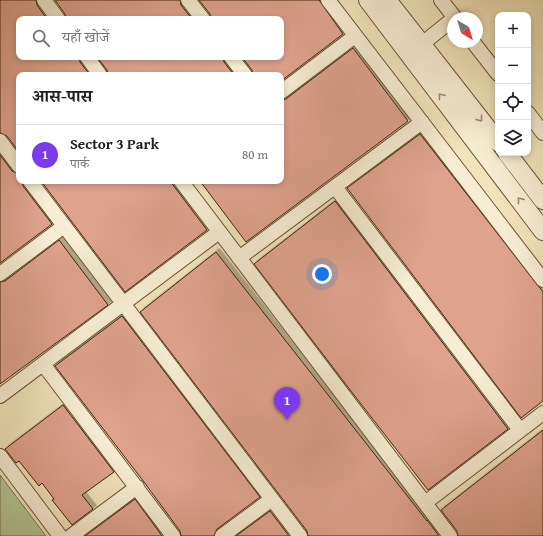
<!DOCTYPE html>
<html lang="hi">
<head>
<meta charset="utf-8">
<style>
	:root { --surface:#fff; --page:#f6f6f6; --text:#202124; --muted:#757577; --line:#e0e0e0; --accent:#7c3aed }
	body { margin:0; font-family:"Gentium Book Plus","Noto Serif Devanagari",serif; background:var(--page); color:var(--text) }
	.controls { position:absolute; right:12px; top:12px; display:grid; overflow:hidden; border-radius:8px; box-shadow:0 2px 6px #0003 }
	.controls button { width:36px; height:36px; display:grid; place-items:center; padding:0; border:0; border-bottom:1px solid var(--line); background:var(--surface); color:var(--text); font:20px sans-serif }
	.compass { position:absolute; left:447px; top:12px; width:36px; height:36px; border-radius:50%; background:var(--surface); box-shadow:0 2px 6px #0003; rotate:142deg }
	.you { position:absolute; left:322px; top:274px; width:14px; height:14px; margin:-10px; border:3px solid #fff; border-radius:50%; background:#1a73e8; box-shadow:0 0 0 6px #1a73e833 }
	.badge { display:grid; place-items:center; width:26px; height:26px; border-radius:50%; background:var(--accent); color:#fff; font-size:13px; font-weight:700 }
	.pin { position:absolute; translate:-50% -33px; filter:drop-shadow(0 1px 2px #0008) }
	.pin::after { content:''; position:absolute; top:21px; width:14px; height:12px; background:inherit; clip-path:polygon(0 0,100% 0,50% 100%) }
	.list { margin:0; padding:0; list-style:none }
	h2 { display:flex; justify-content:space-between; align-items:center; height:52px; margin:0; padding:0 16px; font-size:17px }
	h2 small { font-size:13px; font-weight:400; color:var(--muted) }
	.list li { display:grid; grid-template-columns:26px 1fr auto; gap:12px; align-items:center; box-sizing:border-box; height:60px; padding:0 16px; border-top:1px solid var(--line) }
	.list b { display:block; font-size:15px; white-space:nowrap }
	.list p { margin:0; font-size:13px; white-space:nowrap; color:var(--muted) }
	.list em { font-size:13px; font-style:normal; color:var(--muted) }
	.icon { flex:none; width:22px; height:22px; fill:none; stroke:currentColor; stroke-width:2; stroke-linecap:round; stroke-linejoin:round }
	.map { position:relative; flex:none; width:543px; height:536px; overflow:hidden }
	.search { position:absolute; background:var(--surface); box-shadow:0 2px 6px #0003; left:16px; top:16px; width:268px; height:44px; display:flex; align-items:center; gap:10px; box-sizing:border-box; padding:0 14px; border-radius:8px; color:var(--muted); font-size:15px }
	.panel { position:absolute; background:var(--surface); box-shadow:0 2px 6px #0003; left:16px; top:72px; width:268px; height:112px; border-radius:8px }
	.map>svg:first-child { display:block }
	.green { fill:#b3c595; stroke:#7a744f }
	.building { fill:#dea28d; stroke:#402409; filter:url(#shadow) }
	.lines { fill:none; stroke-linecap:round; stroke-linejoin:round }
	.minor-casing { stroke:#6c5435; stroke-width:16 }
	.tertiary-casing { stroke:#6c5435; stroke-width:20 }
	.minor { stroke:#f6edd2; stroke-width:14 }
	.tertiary { stroke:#f6edd2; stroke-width:18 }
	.oneway { stroke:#9b886e }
</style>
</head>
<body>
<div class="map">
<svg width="543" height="536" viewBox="0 0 543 536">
	<defs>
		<filter id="shadow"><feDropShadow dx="3.5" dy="-3.5" stdDeviation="0" flood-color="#0004"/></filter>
	</defs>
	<rect width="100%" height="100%" fill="#f1e3ba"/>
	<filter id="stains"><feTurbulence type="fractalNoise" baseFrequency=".005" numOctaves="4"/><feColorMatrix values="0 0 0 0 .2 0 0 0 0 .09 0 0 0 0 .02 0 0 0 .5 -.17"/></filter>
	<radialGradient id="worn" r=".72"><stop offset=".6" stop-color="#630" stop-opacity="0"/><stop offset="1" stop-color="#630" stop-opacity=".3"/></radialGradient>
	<path class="green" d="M 0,475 L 46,536 L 0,536 Z"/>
	<path class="building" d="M 0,0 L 36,0 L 37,5 L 47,19 L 19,19 L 19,57 L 79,57 L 80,62 L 90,75 L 19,75 L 19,152 L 7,136 L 0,133 Z
		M 55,0 L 180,0 L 181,5 L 192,19 L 66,19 L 65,14 Z
		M 199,0 L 319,0 L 343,34 L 281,81 L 281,75 L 253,75 L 252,70 L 242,57 L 281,57 L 281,19 L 211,19 L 210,14 Z
		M 353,48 L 408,121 L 246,242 L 200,181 L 281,181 L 281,100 L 286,99 Z
		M 97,57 L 223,57 L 224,62 L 234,75 L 108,75 L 107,70 Z
		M 420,134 L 543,292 L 543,401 L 521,418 L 347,188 Z
		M 0,155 L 12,171 L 19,174 L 19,181 L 22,181 L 23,186 L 52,224 L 0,263 Z
		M 41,181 L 170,181 L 207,230 L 125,292 Z
		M 335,201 L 508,429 L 428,490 L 354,395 L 254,264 Z
		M 59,240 L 108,305 L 0,384 L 0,282 L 5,281 Z
		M 216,252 L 427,521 L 427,520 L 439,536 L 308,536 L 307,531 L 140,312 Z
		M 122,316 L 260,497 L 217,529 L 214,536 L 181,536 L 180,531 L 144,482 L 55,366 Z
		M 63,405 L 114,472 L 82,495 L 93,509 L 72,525 L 52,500 L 54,499 L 42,483 L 39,486 L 19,461 L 16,463 L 5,449 Z
		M 543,430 L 543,536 L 458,536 L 457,531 L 441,510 Z
		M 135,499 L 162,536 L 85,536 Z
		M 270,511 L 289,536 L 236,536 Z"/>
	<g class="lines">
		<g class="minor-casing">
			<path id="minor" d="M 44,0 L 58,19
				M 188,0 L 203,19
				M 328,0 L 543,280
				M 441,0 L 455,18
				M 473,42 L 498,74
				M 422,44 L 453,19
				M 87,57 L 100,75
				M 231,57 L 245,75
				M 281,92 L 355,36
				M 528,113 L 543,133
				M 0,141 L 19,166
				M 30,181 L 300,536
				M 181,181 L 450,536
				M 335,187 L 520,430
				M 239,258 L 422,122
				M 0,274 L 64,226
				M 43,364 L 173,536
				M 0,396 L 219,232
				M 0,456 L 60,536
				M 425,503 L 543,413
				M 71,536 L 137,487
				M 222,536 L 272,499"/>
		</g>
		<g class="tertiary-casing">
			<path id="tertiary" d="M 368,0 L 543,231
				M 387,0 L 498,142
				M 507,153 L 543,200"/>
		</g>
		<use href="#minor" class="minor"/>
		<use href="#tertiary" class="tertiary"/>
	</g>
	<defs><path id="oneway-chevron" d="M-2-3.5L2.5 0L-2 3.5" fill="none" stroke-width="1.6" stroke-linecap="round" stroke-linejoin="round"/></defs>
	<g class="oneway">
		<use href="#oneway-chevron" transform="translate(441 96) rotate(-127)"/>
		<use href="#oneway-chevron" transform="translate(480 119) rotate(52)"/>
		<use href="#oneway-chevron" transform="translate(520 200) rotate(-127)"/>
	</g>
	<rect width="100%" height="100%" filter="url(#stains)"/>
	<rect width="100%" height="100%" fill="url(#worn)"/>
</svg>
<div class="controls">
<button>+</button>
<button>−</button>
<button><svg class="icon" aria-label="locate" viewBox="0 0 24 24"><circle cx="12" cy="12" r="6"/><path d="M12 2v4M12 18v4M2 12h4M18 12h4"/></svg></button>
<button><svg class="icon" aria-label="layers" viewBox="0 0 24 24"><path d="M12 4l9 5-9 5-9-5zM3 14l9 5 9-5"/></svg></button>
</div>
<svg class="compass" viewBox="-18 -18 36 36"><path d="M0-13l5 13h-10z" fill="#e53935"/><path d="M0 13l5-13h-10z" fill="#757577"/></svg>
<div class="you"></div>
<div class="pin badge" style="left:287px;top:420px">1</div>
<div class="search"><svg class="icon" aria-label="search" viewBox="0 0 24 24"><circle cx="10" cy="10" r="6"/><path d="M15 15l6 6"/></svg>यहाँ खोजें</div>
<section class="panel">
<h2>आस-पास<small></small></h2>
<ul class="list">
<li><span class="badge">1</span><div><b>Sector 3 Park</b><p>पार्क</p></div><em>80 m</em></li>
</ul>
</section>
</div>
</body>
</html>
